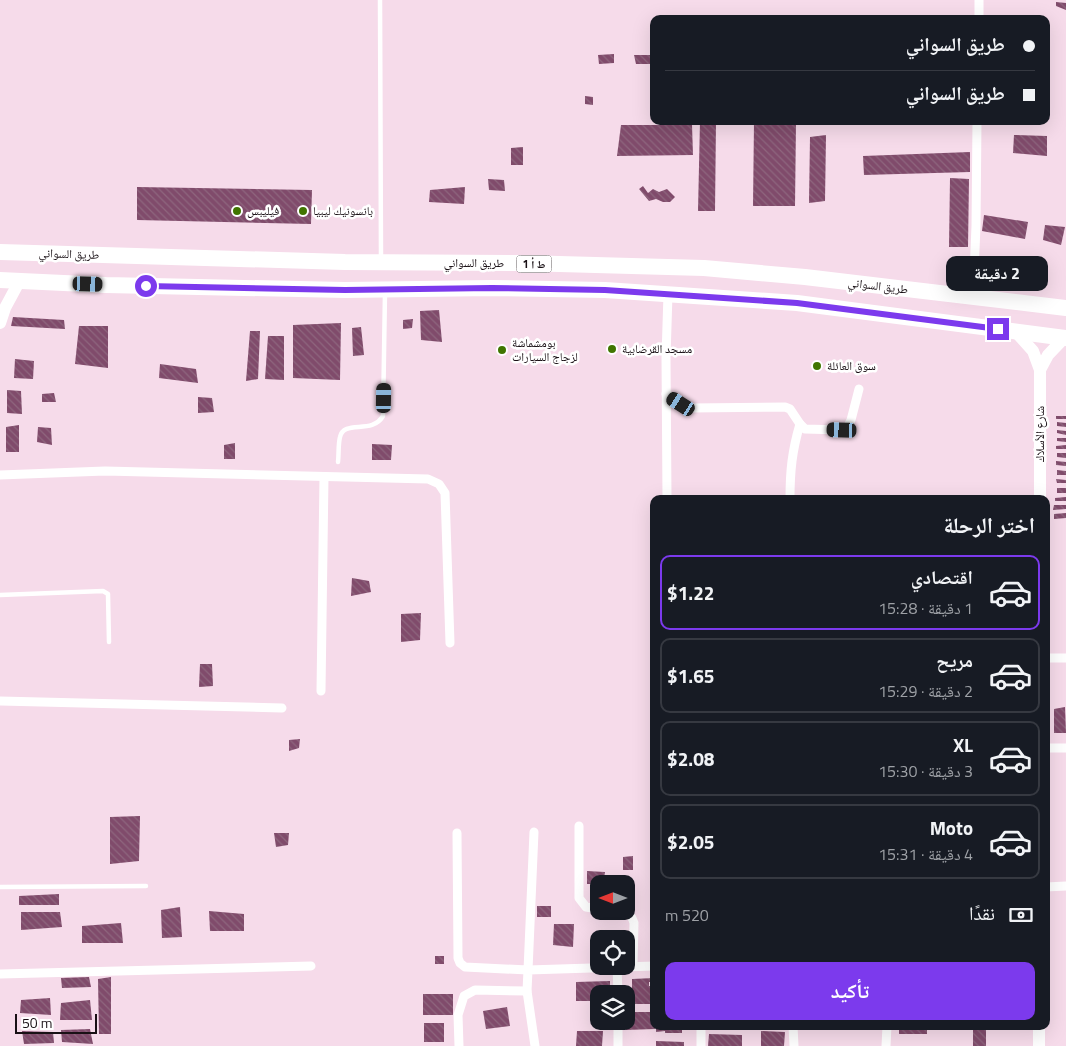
<!DOCTYPE html>
<html lang="ar">
<meta charset="utf-8">
<style>
:root{--surface:#171b24;--page:#20242c;--text:#f1f3f6;--muted:#9ea1a6;--line:#363941;--accent:#7c3aed}
body{margin:0;font-family:"Titillium Web","Noto Naskh Arabic",sans-serif;background:var(--page);color:var(--text);direction:rtl;height:100vh;display:flex;flex-direction:column;font-size:19px;white-space:nowrap}
*{box-sizing:border-box;margin:0}
p{font-size:16px;color:var(--muted)}
.icon{flex:none;width:28px;height:28px;fill:none;stroke:currentColor;stroke-width:2;stroke-linecap:round;stroke-linejoin:round}
.map{position:relative;flex:1;overflow:hidden;direction:ltr}
.drawer{position:absolute;left:650px;top:495px;width:400px;height:535px;display:flex;flex-direction:column;background:var(--surface);border-radius:10px;box-shadow:0 5px 20px #0002;direction:rtl}
.drawer>*{flex:none}
.banner{position:absolute;left:650px;top:15px;width:400px;height:110px;border-radius:10px;box-shadow:0 5px 20px #0002;direction:rtl;display:grid;align-content:center;height:110px;padding:0 15px;background:var(--surface)}
.needle{width:32px;rotate:270deg}
.controls{position:absolute;left:590px;top:875px;display:grid;gap:10px}
.controls a{display:grid;place-items:center;width:45px;height:45px;border-radius:10px;background:var(--surface);box-shadow:0 5px 20px #0002;font-size:25px}
.scale{position:absolute;left:15px;bottom:12px;width:82px;box-sizing:border-box;padding-left:5px;border:2px solid #191015;border-top:0;font-size:14px;line-height:18px;white-space:nowrap;color:#191015;-webkit-text-stroke:4px #fff;paint-order:stroke}
.end{position:absolute;width:22px;height:22px;margin:-11px;border:6px solid #7c3aed;background:#fff;box-shadow:0 0 0 2px #fff}
.from{border-radius:50%}
.bubble{position:absolute;height:35px;border-radius:10px;background:var(--surface);box-shadow:0 5px 20px #0002;font-size:16px;font-weight:700;line-height:35px;text-align:center;direction:rtl}
.car{position:absolute;width:15px;height:30px;margin:-15px -8px;border-radius:6px;box-shadow:0 0 4px 1px #0007;background:linear-gradient(#222 24%,#8ab4d8 0 40%,#222 0 76%,#8ab4d8 0 86%,#222 0)}
.banner b{display:flex;align-items:center;gap:18px;height:48px;font-size:19px}
.banner b+b{border-top:1px solid var(--line)}
.banner i{width:12px;height:12px;background:var(--text)}
ul{padding:0;list-style:none}
li{display:flex;align-items:center;gap:15px;height:75px;margin:0 10px 8px;padding:0 5px;border:2px solid var(--line);border-radius:10px}
li div{flex:1}
li b{display:block;font-size:19px}
li em{font-style:normal;font-weight:700}
li.active{border-color:var(--accent)}
li>.icon{width:45px;height:45px;stroke-width:1.5}
h2{padding:0 15px;font-size:22px;line-height:60px}
.pay{display:flex;align-items:center;gap:12px;height:55px;padding:0 15px;font-size:19px}
.pay p{margin-inline-start:auto}
.cta{display:flex;gap:10px;margin-top:auto;padding:10px 15px}
.cta a{flex:1;height:58px;border-radius:10px;background:var(--accent);color:#fff;font-size:20px;font-weight:700;line-height:58px;text-align:center}
.map>svg:first-child{display:block}
.building{fill:url(#building-back-hatch)}
.lines{fill:none;stroke-linecap:round;stroke-linejoin:round}
.lane{stroke:#fff;stroke-width:4.5}
.street{stroke:#fff;stroke-width:9}
.secondary{stroke:#fff;stroke-width:12}
.highway{stroke:#fff;stroke-width:16}
.route{stroke:#7c3aed;stroke-width:6}
.poi-dot{fill:#407500;stroke:#fff;stroke-width:2}
.labels{text-anchor:middle;stroke-width:5;stroke-linejoin:round;paint-order:stroke}
.shield{fill:#fff;stroke:#5e585b;stroke-width:1}
.shield-label{font-size:11px;font-weight:bold;fill:#191015}
.poi-label{font-size:12px;fill:#191015;stroke:#fff;text-anchor:start}
.street-label{font-size:12px;fill:#191015;stroke:#fff}
</style>
<div class="map">
<svg width="1066" height="1046" viewBox="0 0 1066 1046">
<defs>
<pattern id="building-back-hatch" width="6" height="6" patternUnits="userSpaceOnUse" patternTransform="scale(1.25)"><rect width="6" height="6" fill="#804b6b"/><path d="M-1 5l2 2M0 0l6 6M5-1l2 2" fill="none" stroke="#8e667e"/></pattern>
</defs>
<rect width="100%" height="100%" fill="#f6dbea"/>
<g class="building">
<polygon points="1056,2 1066,3 1066,10 1056,6"/>
<polygon points="614,54 614,63 599,64 598,55"/>
<polygon points="634,55 654,55 654,64 636,64"/>
<polygon points="585,96 593,97 593,105 585,104"/>
<polygon points="700,121 716,121 715,211 698,211"/>
<polygon points="754,122 796,122 795,206 753,206"/>
<polygon points="621,125 692,125 693,155 617,156"/>
<polygon points="826,135 825,201 809,203 810,137"/>
<polygon points="1014,135 1047,136 1047,156 1013,153"/>
<polygon points="523,147 523,165 511,165 511,148"/>
<polygon points="970,152 970,172 864,175 863,156"/>
<polygon points="950,178 969,179 968,247 949,247"/>
<polygon points="488,179 504,180 505,191 489,190"/>
<polygon points="643,186 648,193 653,189 659,192 667,189 675,197 670,202 663,202 656,199 649,201 639,189"/>
<polygon points="137,187 312,190 311,224 137,220"/>
<polygon points="465,187 464,204 429,202 430,190"/>
<polygon points="984,215 1028,222 1025,239 982,231"/>
<polygon points="1045,225 1065,227 1061,245 1043,240"/>
<polygon points="439,310 442,342 421,340 420,311"/>
<polygon points="13,317 64,320 65,329 11,326"/>
<polygon points="413,319 412,328 403,329 403,320"/>
<polygon points="341,323 340,380 293,378 293,325"/>
<polygon points="79,326 108,326 108,368 75,364"/>
<polygon points="361,327 364,355 353,356 352,328"/>
<polygon points="250,331 260,331 258,379 246,381"/>
<polygon points="268,336 284,336 284,380 265,379"/>
<polygon points="15,359 34,361 33,379 14,378"/>
<polygon points="160,364 196,369 198,383 159,378"/>
<polygon points="7,390 21,391 22,414 7,413"/>
<polygon points="54,393 56,402 42,402 42,394"/>
<polygon points="198,397 212,398 214,412 198,413"/>
<rect x="1056" y="416" width="10" height="3"/>
<polygon points="1057,422 1066,423 1066,427 1057,426"/>
<polygon points="19,425 19,452 6,452 6,427"/>
<polygon points="38,427 51,428 52,445 37,442"/>
<polygon points="1057,430 1066,431 1066,435 1057,433"/>
<polygon points="1057,438 1066,438 1066,442 1057,441"/>
<polygon points="235,443 235,459 224,459 224,445"/>
<polygon points="372,444 392,445 391,460 372,460"/>
<polygon points="1066,445 1066,449 1056,449 1056,446"/>
<polygon points="1057,453 1066,453 1066,458 1057,457"/>
<polygon points="1056,461 1066,462 1066,466 1056,465"/>
<polygon points="1057,470 1066,471 1066,475 1057,475"/>
<polygon points="1056,479 1066,480 1066,483 1057,483"/>
<rect x="1057" y="488" width="9" height="5"/>
<polygon points="1066,497 1066,501 1055,501 1055,498"/>
<polygon points="1054,505 1066,505 1066,509 1053,510"/>
<polygon points="1066,513 1066,518 1054,519 1054,514"/>
<polygon points="352,578 369,581 371,592 351,596"/>
<polygon points="421,613 420,640 401,642 401,614"/>
<polygon points="200,664 212,664 213,686 199,687"/>
<polygon points="1065,707 1066,733 1054,733 1054,709"/>
<polygon points="300,739 299,748 289,751 289,740"/>
<polygon points="140,816 139,861 110,864 110,817"/>
<polygon points="274,833 289,833 288,845 276,847"/>
<polygon points="633,856 633,870 623,870 623,857"/>
<polygon points="587,871 605,872 604,879 593,879 593,884 587,884"/>
<polygon points="59,894 59,905 19,905 19,896"/>
<rect x="537" y="906" width="14" height="11"/>
<polygon points="180,907 182,937 162,938 161,910"/>
<polygon points="209,911 244,914 244,931 210,931"/>
<polygon points="21,912 60,912 62,927 21,930"/>
<polygon points="121,923 123,943 82,943 82,926"/>
<polygon points="554,924 574,924 573,947 553,945"/>
<rect x="435" y="956" width="9" height="8"/>
<polygon points="89,977 91,987 62,988 61,978"/>
<polygon points="111,977 111,1034 99,1034 98,979"/>
<polygon points="654,978 654,982 649,982 649,986 654,986 652,1004 632,1004 632,979"/>
<polygon points="610,981 610,994 599,994 599,1001 576,1001 576,982"/>
<rect x="423" y="994" width="30" height="21"/>
<polygon points="50,998 51,1015 20,1013 21,1000"/>
<polygon points="90,1000 92,1020 60,1020 61,1003"/>
<polygon points="507,1007 510,1026 486,1029 483,1011"/>
<polygon points="626,1012 654,1012 655,1029 626,1030"/>
<rect x="424" y="1023" width="20" height="19"/>
<polygon points="656,1026 682,1026 682,1033 665,1033 665,1031 656,1032"/>
<rect x="899" y="1026" width="28" height="8"/>
<rect x="973" y="1026" width="13" height="20"/>
<polygon points="90,1029 93,1044 62,1042 61,1030"/>
<polygon points="22,1031 53,1032 54,1043 24,1044"/>
<polygon points="577,1031 603,1031 602,1046 576,1046"/>
<polygon points="761,1031 785,1032 784,1046 761,1046"/>
<polygon points="709,1034 742,1035 742,1046 708,1046"/>
<polygon points="656,1041 684,1042 684,1046 656,1046"/>
</g>
<g class="lines">
<g class="lane">
<polyline points="380,0 381,259"/>
<path d="M338,462c1,-8 0,-17 2,-25 4,-18 32,-2 43,-21l2,-124"/>
<polyline points="0,595 103,591 108,594 109,642"/>
<polyline points="0,887 146,886"/>
</g>
<g class="street">
<polyline points="979,19 979,0"/>
<polyline points="973,298 976,226 977,121"/>
<polyline points="666,394 691,408 785,407 790,409 800,424 805,429 842,430 848,426 851,420 859,389"/>
<polyline points="0,475 105,471 428,479 439,484 445,493 450,643"/>
<polyline points="667,499 666,357 668,294"/>
<path d="M790,499c0,-28 2,-48 10,-75"/>
<polyline points="1046,658 1066,658"/>
<polyline points="321,691 324,477"/>
<polyline points="0,701 282,708"/>
<polyline points="1046,748 1066,748"/>
<polyline points="579,826 579,898 586,907 599,909"/>
<polyline points="457,833 458,958 460,963 465,967 528,970 534,832"/>
<polyline points="1046,887 1066,886"/>
<path d="M622,911c7,2 10,5 12,12l-1,43"/>
<polyline points="617,967 618,994"/>
<polyline points="0,974 311,966"/>
<polyline points="618,1021 618,1046"/>
<polyline points="793,1026 794,1046"/>
<polyline points="459,1046 458,1015 464,996 475,990 527,991"/>
<polyline points="535,1046 527,991 528,970 654,966"/>
<polyline points="701,1046 701,1026"/>
<polyline points="886,1046 887,1026"/>
</g>
<g class="secondary">
<polyline points="0,323 5,308 19,282"/>
<polyline points="1015,331 1033,351 1040,370 1040,499"/>
<polyline points="1040,370 1048,355 1064,338"/>
<polyline points="1039,1046 1039,1026"/>
</g>
<g class="highway">
<polyline points="0,252 345,262 523,263 704,268 805,277 1066,308"/>
<polyline points="0,280 106,285 345,290 492,288 605,290 797,303 1066,338"/>
</g>
</g>
<g class="lines">
<polyline class="route" points="146,286 345,290 492,288 605,290 797,303 998,329"/>
</g>
<g class="poi-dot">
<circle cx="237" cy="211" r="5"/>
<circle cx="303" cy="211" r="5"/>
<circle cx="612" cy="349" r="5"/>
<circle cx="502" cy="350" r="5"/>
<circle cx="817" cy="366" r="5"/>
</g>
<g class="labels">
<rect class="shield" x="516.5" y="255.5" width="35" height="17" rx="4"/>
<g class="shield-label">
<text x="534" y="268">ط أ 1</text>
</g>
<g class="poi-label">
<text x="247" y="215">فيليبس</text>
<text x="313" y="215">بانسونيك ليبيا</text>
<text x="512" y="347">بومشماشة<tspan x="512" dy="14">لزجاج السيارات</tspan></text>
<text x="622" y="353">مسجد القرضابية</text>
<text x="827" y="370">سوق العائلة</text>
</g>
<g class="street-label">
<text transform="translate(69 254) rotate(2)" y="4">طريق السواني</text>
<text x="474" y="267">طريق السواني</text>
<text transform="translate(878 286) rotate(7)" y="4">طريق السواني</text>
<text transform="translate(1040 434) rotate(-90)" y="4">شارع الأسلاك</text>
</g>
</g>
</svg>
<div class="controls">
<a><svg class="needle" viewBox="-14 -14 28 28"><path d="M0-13l5 13h-10z" fill="#e53935"/><path d="M0 13l5-13h-10z" fill="#9ea1a6"/></svg></a>
<a><svg class="icon" aria-label="locate" viewBox="0 0 24 24"><circle cx="12" cy="12" r="6"/><path d="M12 2v4M12 18v4M2 12h4M18 12h4"/></svg></a>
<a><svg class="icon" aria-label="layers" viewBox="0 0 24 24"><path d="M12 4l9 5-9 5-9-5zM3 14l9 5 9-5"/></svg></a>
</div>
<div class="scale">50 m</div>
<i class="end from" style="left:146px;top:286px"></i>
<i class="end" style="left:998px;top:329px"></i>
<div class="bubble" style="left:946px;top:256px;width:102px">2 دقيقة</div>
<i class="car" style="left:88px;top:284px;rotate:92deg"></i>
<i class="car" style="left:384px;top:398px;rotate:1deg"></i>
<i class="car" style="left:681px;top:404px;rotate:302deg"></i>
<i class="car" style="left:842px;top:430px;rotate:272deg"></i>
<div class="banner">
<b><i class="from"></i>طريق السواني</b>
<b><i></i>طريق السواني</b>
</div>
<section class="drawer">
<h2>اختر الرحلة</h2>
<ul>
<li class="active"><svg class="icon" aria-label="car" viewBox="0 0 24 24"><path d="M5 17H2v-5l4-1 3-4h7l3 4 3 1v5h-3M9 17h6M6 11h13"/><circle cx="7" cy="17" r="2"/><circle cx="17" cy="17" r="2"/></svg><div><b>اقتصادي</b><p>1 دقيقة · 15:28</p></div><em>$1.22</em></li>
<li><svg class="icon" aria-label="car" viewBox="0 0 24 24"><path d="M5 17H2v-5l4-1 3-4h7l3 4 3 1v5h-3M9 17h6M6 11h13"/><circle cx="7" cy="17" r="2"/><circle cx="17" cy="17" r="2"/></svg><div><b>مريح</b><p>2 دقيقة · 15:29</p></div><em>$1.65</em></li>
<li><svg class="icon" aria-label="car" viewBox="0 0 24 24"><path d="M5 17H2v-5l4-1 3-4h7l3 4 3 1v5h-3M9 17h6M6 11h13"/><circle cx="7" cy="17" r="2"/><circle cx="17" cy="17" r="2"/></svg><div><b>XL</b><p>3 دقيقة · 15:30</p></div><em>$2.08</em></li>
<li><svg class="icon" aria-label="car" viewBox="0 0 24 24"><path d="M5 17H2v-5l4-1 3-4h7l3 4 3 1v5h-3M9 17h6M6 11h13"/><circle cx="7" cy="17" r="2"/><circle cx="17" cy="17" r="2"/></svg><div><b>Moto</b><p>4 دقيقة · 15:31</p></div><em>$2.05</em></li>
</ul>
<div class="pay"><svg class="icon" aria-label="cash" viewBox="0 0 24 24"><path d="M3 7h18v10H3z"/><circle cx="12" cy="12" r="2"/></svg>نقدًا<p>520 m</p></div>
<div class="cta"><a>تأكيد</a></div>
</section>
</div>
